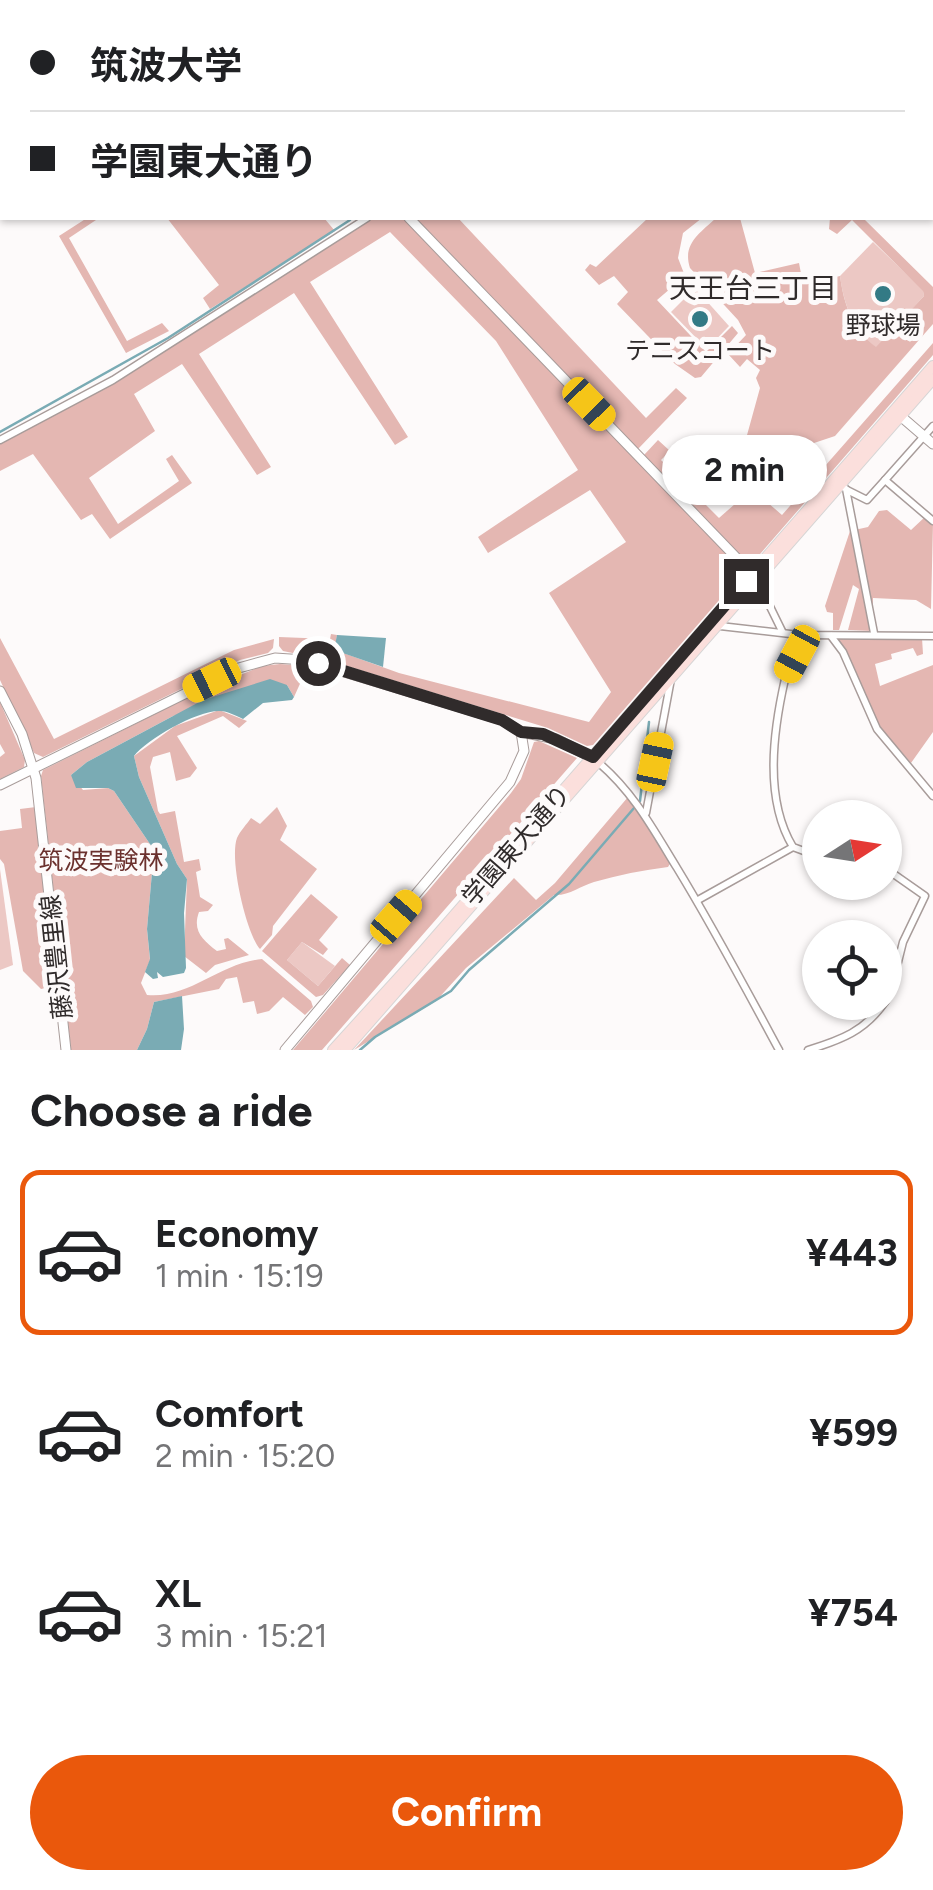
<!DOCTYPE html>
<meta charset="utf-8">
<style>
:root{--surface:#fff;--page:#f6f6f6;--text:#202124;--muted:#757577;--line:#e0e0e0;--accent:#ea580c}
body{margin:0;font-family:Figtree,"Noto Sans JP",sans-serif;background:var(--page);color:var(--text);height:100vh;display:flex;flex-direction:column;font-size:38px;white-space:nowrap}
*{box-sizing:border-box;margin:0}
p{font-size:32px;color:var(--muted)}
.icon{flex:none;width:55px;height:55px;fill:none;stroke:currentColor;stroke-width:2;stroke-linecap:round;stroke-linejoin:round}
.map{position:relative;height:1050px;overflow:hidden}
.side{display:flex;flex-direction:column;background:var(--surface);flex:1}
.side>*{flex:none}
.top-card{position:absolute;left:0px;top:0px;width:935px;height:220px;box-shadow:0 2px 8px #0004;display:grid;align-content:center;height:220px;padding:0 30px;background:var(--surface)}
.needle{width:65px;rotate:78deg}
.fabs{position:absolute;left:802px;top:800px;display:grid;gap:20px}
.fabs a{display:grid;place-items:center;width:100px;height:100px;border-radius:50%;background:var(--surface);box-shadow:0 2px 8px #0004;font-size:50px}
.end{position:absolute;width:45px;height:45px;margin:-22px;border:12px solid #302b2b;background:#fff;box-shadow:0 0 0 5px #fff}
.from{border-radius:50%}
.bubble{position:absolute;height:70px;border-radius:35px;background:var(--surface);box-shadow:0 2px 8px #0004;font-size:32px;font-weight:700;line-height:70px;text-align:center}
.car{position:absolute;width:30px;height:60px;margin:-30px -15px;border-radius:12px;box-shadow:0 0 8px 2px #0007;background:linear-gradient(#f5c518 24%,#345 0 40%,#f5c518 0 76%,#345 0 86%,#f5c518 0)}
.top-card b{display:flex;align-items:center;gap:35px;height:95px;font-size:38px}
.top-card b+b{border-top:2px solid var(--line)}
.top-card i{width:25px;height:25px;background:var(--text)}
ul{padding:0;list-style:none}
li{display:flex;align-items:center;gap:30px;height:165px;margin:0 20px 15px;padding:0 10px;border:5px solid transparent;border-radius:20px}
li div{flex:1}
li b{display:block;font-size:38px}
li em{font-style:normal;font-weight:700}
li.current{border-color:var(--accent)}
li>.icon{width:90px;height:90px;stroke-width:1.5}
h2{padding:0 30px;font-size:45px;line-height:120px}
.action{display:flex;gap:20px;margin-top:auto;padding:20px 30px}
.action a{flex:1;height:115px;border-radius:60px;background:var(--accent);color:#fff;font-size:40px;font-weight:700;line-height:115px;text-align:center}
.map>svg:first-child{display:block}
.green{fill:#ecc8c4}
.forest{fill:#e4b7b2}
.water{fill:#7aabb4}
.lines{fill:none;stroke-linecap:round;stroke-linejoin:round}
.stream{stroke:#7aabb4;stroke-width:2.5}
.minor-casing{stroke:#a89c9a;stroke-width:9}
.tertiary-casing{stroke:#a89c9a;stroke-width:11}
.secondary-casing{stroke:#a89c9a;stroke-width:11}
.primary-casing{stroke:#d6d5d5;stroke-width:12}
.minor{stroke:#fff;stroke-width:6}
.tertiary{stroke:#fff;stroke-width:9}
.secondary{stroke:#fff;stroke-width:9}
.primary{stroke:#fbdfdc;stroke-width:10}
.route{stroke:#302b2b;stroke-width:12}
.poi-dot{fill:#337a85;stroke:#fdfafa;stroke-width:4}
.labels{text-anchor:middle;stroke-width:10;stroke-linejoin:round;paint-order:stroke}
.poi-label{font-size:25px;fill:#302b2b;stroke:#fdfafa}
.street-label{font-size:25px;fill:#302b2b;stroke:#fdfafa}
.park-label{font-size:25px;fill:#6b312e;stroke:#fdfafa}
.neighbourhood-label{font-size:28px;fill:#302b2b;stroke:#fdfafa}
</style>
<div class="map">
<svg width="933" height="1050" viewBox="0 0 933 1050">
<rect width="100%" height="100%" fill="#fdfafa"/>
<g class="green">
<path d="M873,242l50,48 1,6 -48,52c-23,-20 -32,-42 -36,-72z"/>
<polygon points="695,288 729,326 707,349 671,312"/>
<polygon points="0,869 13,965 0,970"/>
<polygon points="302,942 335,966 318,986 287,960"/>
</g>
<g class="forest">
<polygon points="87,218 99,218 69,238 127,341 162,323 169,331 126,353 59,236"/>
<polygon points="167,218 324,218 335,231 210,309 203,298 219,285"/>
<polygon points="373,218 406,218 742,567 741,575 593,745 587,746 548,728 331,661 283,651 279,646 279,637 330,639 331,634 337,635 335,650 399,673 589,722 611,692 549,593 626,542 590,490 488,553 478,537 578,470 496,341 390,232 310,282 408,437 395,445 294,293 199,354 271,467 257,475 182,364 134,394 155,431 89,478 118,524 179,481 166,459 172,455 192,483 110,539 92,514 81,520 33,454 0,471 0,444 118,380"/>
<polygon points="415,218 458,218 646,418 676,388 687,398 638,449"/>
<polygon points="648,218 702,218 683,233 678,258 685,276 657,300 706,352 732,326 738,333 701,377 695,378 675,364 617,304 628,292 614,276 599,285 585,270 590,264 596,267"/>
<path d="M716,218h24l15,55 44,-10 4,21 37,-8c4,29 12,52 36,71l48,-51 -1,-5 -71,-71 -15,14 -8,-5 1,-11h33l70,69v37l-98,112 -24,8 -10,-5 -16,12 -16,1 -3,8 -21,12 -15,3 11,-28 3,-1 16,-58 -4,-10 4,-8 -13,-11 -7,8 -12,-13 18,-19 -8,-15 -48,-52c-8,-24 10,-35 26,-50z"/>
<polygon points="933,343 933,355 754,561 746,562 644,455 658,440 670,451 661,460 719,518 752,489 782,515"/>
<polygon points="887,510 911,530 926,516 933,523 931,609 916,600 873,598 872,631 848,630 859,589 853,585 839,630 833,630 833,613 827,612 825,606 850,531 868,527 879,511"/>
<polygon points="0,638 54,739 234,650 274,639 273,648 268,653 240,660 43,757 34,753 0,680"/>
<polygon points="837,638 922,638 923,654 917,656 913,648 891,654 892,659 875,664 880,686 933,665 933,732 911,763 878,725"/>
<path d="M280,664l28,2 -14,31 -7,-12 -114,31 -86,46 -16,13 12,15 25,-2 6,3 40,59 -7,79 3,31 -9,23 6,12c43,4 72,-32 115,-36l49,42 2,6 -8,8 -22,-18 -14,14 -12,3 -3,-13 -11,2 -6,-26 -11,2 -7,10 -65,13 -7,27 -10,21h-66l-30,-274 2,-6 160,-80 59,-24z"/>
<polygon points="0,702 25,760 24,767 0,779 0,757 5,753 0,744"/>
<path d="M219,710l28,11 -8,7 -16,-12 -46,20 20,32 -7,9 -14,4 -6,-29 -17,5 -3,10 8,44 2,3 15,-3 9,51 15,-3 2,11 -5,2 4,25 13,8 -5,6 -9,1c-7,19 4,28 18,39l9,-2 -2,-10 4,-1 21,17 -34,10 -9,8 -22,-17 3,-77 -10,-15 -38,-87 -5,-21 41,-30z"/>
<polygon points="539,741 577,758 322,1050 293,1050 511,793 521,779 534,742"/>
<path d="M628,797l43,65 -3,5c-25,3 -50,8 -74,15 -14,4 -25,14 -40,13l-88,73 -30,33 -82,49 160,-172 22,22 19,-17z"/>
<polygon points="36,807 55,986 41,989 23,971 4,864 0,859 0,831 22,828 20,809"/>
<path d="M277,807l10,19 -7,14 37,29 -44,57 -1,9 -12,14c-14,-16 -31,-90 -23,-111 3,-7 10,-14 14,-20l9,6z"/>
<polygon points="311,894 338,917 319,940 328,949 323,955 302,942 287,960 318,986 342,958 350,965 323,995 316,997 262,951"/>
</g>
<g class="water">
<polygon points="337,635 386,638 383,667 334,650"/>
<path d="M270,679l17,6 7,12 -2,3 -29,3 -20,16c-6,-3 -16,-8 -23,-8 -22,-1 -73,28 -86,45l5,21 38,87 10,15 -3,34 2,55 -2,5 -21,4 -6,-5 1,6 -5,1 -8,-7 5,-13 -3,-30 7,-79 -40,-59 -6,-3h-32l-5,-13 16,-13 116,-62z"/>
<polygon points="182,996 184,1029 181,1050 137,1050 147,1029 154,1002"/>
</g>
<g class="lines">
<g class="stream">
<polyline points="0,432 168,338 350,220"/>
<polyline points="360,1050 375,1037 451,991 469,970 569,884 640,801 649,722"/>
</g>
<g class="minor-casing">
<g id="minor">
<polyline points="235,0 235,2"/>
<polyline points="316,0 318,2"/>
<polyline points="348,0 349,2"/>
<polyline points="379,0 380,2"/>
<polyline points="410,0 411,2"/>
<polyline points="441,0 442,2"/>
<polyline points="473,0 474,2"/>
<polyline points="500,0 502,2"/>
<polyline points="110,2 114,0"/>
<polyline points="633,2 633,0"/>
<polyline points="0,32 2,35"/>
<polyline points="0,64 2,63"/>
<polyline points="0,116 2,122"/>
<polyline points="0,180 2,180"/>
<polyline points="933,426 885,480 933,521"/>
<polyline points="0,440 113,380 367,218"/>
<polyline points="841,485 846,489 874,633"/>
<polyline points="847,490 867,500 885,480"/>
<polyline points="757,580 782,631"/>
<polyline points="720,626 799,635 933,636"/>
<path d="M799,635c-1,17 -10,28 -14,44 -12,53 -21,120 8,168l27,10"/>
<polyline points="831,636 843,652 877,729 933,796"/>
<path d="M599,763c35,30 54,66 78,105 36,59 69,121 102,182"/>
<polyline points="646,813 671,679"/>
<polyline points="885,868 925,896 903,942 890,994 885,1002"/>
<polyline points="698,900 793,847"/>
<path d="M808,1050c33,-10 57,-19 77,-48"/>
</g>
</g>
<g class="tertiary-casing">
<g id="tertiary">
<polyline points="838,0 840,2"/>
<polyline points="930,2 933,0"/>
<polyline points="932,104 933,104"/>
<polyline points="409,218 754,576"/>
<polyline points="897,413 933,444"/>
<polyline points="0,785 235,669 275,658 305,660 502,720 521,732 556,739 595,759"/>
<polyline points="285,1050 510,782 524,751 521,732"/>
</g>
</g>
<g class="secondary-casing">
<polyline id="secondary" points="0,691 22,734 36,778 66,1050"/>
</g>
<g class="primary-casing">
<g id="primary">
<polyline points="333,1050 424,950 933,366"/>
<polyline points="345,1050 933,379"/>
</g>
</g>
<use href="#minor" class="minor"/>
<use href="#tertiary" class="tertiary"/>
<use href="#secondary" class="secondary"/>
<use href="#primary" class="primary"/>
</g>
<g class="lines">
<polyline class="route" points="318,663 502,720 521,732 543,734 593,757 746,581"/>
</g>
<g class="poi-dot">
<circle cx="883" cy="294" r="10"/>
<circle cx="700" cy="319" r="10"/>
</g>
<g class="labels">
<g class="poi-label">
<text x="883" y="334">野球場</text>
<text x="700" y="359">テニスコート</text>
</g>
<g class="street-label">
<text transform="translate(516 845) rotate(-49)" y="9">学園東大通り</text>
<text transform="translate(56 957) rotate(-96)" y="9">藤沢豊里線</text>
</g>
<g class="park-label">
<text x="101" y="869">筑波実験林</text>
</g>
<g class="neighbourhood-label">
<text x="753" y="298">天王台三丁目</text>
</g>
</g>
</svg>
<div class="fabs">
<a><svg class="needle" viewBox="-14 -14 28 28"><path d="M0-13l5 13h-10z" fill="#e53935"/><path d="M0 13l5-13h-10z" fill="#757577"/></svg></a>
<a><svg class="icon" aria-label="locate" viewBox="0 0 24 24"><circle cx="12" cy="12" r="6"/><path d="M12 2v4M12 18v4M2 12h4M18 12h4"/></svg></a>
</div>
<i class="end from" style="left:318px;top:663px"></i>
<i class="end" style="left:746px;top:581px"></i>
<div class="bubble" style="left:662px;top:435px;width:165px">2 min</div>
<i class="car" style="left:589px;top:404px;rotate:136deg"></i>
<i class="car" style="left:797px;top:654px;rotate:208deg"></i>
<i class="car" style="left:212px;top:680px;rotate:244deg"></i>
<i class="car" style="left:655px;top:762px;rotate:12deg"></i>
<i class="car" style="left:396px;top:917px;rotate:41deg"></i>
<div class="top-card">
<b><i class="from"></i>筑波大学</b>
<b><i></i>学園東大通り</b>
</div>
</div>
<section class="side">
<h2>Choose a ride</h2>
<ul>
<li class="current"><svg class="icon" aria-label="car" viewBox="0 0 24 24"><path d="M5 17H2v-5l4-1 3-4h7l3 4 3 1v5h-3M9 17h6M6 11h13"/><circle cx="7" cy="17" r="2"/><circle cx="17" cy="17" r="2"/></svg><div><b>Economy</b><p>1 min · 15:19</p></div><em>¥443</em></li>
<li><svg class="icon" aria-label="car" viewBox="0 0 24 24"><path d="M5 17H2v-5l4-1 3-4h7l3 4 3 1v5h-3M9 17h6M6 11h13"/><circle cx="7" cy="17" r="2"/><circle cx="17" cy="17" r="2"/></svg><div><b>Comfort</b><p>2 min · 15:20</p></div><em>¥599</em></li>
<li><svg class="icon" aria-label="car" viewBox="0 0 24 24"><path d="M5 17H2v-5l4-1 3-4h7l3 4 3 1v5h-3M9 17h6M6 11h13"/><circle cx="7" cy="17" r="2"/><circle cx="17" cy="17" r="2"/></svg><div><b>XL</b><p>3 min · 15:21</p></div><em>¥754</em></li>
</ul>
<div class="action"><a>Confirm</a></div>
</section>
